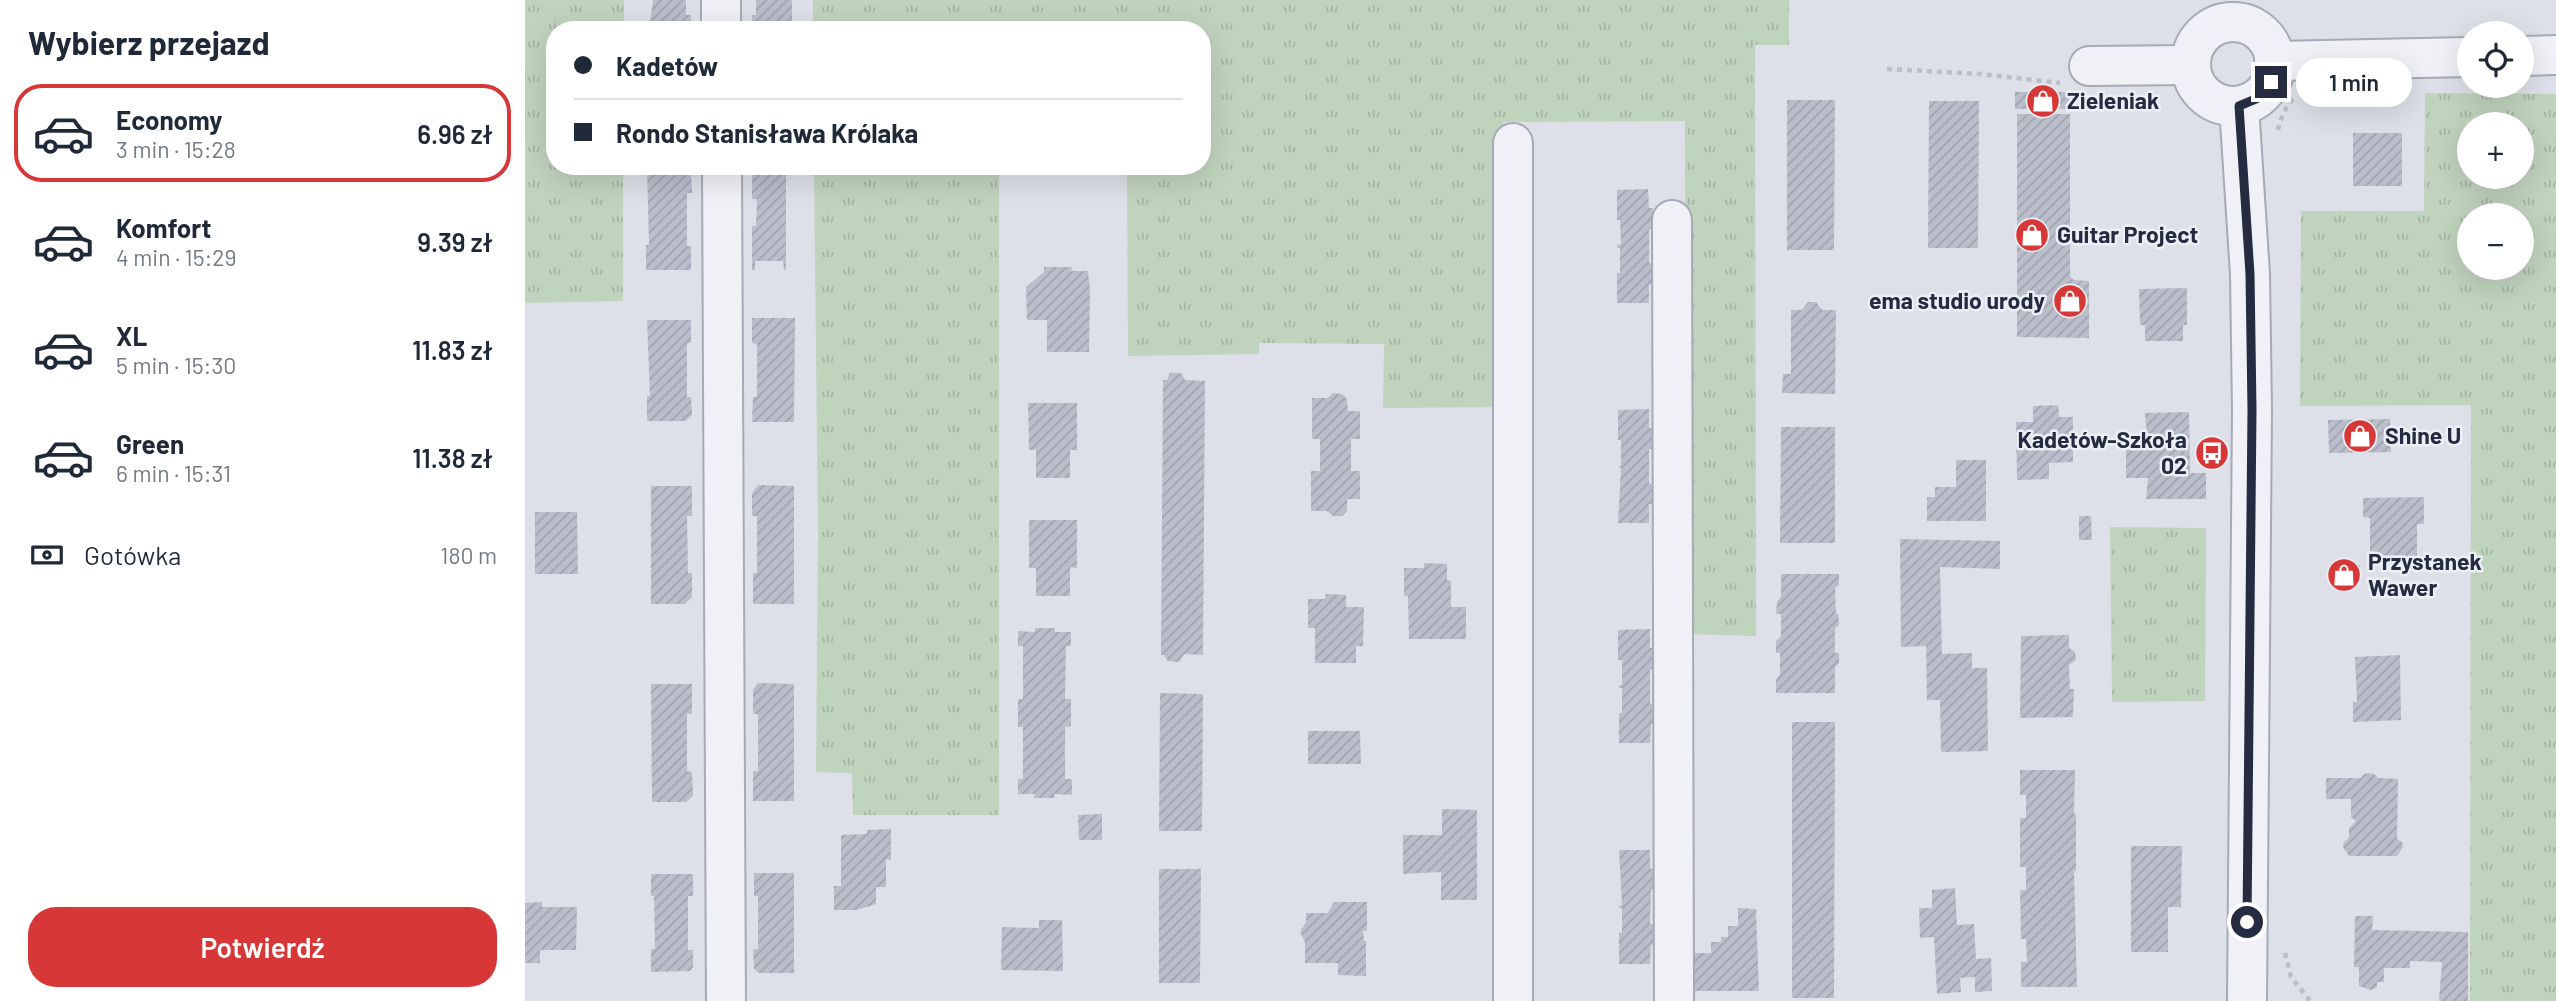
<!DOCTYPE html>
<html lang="pl">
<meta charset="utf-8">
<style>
:root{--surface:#fff;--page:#f2f2f3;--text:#1f2937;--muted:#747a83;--line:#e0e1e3;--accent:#d83738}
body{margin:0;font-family:Barlow,sans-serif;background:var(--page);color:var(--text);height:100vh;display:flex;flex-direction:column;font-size:26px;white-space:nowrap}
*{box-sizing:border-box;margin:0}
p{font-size:23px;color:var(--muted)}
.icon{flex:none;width:38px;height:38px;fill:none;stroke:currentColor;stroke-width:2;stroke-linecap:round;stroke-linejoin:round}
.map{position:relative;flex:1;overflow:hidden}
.side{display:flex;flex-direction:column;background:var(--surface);width:525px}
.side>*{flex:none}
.banner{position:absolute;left:21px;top:21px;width:665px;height:154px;border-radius:28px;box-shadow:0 7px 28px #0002;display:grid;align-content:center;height:154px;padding:0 28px;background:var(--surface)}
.controls{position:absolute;left:1932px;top:21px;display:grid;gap:14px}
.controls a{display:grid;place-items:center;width:77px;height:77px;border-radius:50%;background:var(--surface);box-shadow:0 7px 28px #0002;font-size:35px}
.end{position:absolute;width:32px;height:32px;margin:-16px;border:9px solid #252b40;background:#fff;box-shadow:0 0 0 4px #fff}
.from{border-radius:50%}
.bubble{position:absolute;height:49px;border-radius:24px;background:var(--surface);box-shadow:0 7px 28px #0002;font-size:23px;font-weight:600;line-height:49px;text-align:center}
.banner b{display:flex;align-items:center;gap:24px;height:66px;font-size:26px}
.banner b+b{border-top:2px solid var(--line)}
.banner i{width:18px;height:18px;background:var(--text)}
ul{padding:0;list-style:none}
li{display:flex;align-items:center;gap:21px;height:98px;margin:0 14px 10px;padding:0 14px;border:4px solid transparent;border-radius:28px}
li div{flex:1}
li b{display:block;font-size:26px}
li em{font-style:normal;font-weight:600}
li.selected{border-color:var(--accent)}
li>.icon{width:63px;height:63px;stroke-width:1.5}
h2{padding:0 28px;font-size:32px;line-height:84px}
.pay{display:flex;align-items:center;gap:18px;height:77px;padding:0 28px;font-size:26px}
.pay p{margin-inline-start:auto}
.primary-button{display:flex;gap:14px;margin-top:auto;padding:14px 28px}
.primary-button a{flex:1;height:80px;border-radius:28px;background:var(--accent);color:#fff;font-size:28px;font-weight:600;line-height:80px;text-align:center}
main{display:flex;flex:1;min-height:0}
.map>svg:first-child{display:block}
.grass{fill:url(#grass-tufts);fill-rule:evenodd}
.building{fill:url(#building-hatch)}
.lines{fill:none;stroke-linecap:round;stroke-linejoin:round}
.minor-casing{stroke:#a6aab6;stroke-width:42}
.path{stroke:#bbbec7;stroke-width:4.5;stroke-dasharray:5 5;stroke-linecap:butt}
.minor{stroke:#f0f1f6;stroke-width:38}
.route{stroke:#252b40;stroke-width:9}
.labels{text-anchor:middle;stroke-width:5;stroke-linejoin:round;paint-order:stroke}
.poi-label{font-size:23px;font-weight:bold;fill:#252b40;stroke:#eceff6;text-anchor:start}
</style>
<main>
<section class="side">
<h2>Wybierz przejazd</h2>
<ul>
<li class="selected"><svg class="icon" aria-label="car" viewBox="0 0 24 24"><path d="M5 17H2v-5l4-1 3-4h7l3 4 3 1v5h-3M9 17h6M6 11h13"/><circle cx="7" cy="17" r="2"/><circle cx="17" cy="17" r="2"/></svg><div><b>Economy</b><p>3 min · 15:28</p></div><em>6.96 zł</em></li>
<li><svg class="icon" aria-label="car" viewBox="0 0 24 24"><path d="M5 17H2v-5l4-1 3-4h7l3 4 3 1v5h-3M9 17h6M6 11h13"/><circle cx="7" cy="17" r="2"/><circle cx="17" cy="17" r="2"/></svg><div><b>Komfort</b><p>4 min · 15:29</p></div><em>9.39 zł</em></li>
<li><svg class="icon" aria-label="car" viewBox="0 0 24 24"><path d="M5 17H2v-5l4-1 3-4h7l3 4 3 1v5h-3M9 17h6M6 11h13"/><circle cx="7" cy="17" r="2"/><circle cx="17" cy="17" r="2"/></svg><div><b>XL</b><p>5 min · 15:30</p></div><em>11.83 zł</em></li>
<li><svg class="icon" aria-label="car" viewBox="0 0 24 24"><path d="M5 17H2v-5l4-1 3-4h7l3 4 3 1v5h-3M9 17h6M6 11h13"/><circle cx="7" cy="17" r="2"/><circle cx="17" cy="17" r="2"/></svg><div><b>Green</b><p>6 min · 15:31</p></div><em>11.38 zł</em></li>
</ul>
<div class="pay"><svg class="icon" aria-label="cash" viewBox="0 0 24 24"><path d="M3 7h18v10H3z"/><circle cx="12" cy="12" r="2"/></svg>Gotówka<p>180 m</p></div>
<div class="primary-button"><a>Potwierdź</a></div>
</section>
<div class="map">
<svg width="2031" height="1001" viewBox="0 0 2031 1001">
<defs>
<pattern id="grass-tufts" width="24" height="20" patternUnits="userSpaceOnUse" patternTransform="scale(1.75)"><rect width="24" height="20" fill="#c0d3bd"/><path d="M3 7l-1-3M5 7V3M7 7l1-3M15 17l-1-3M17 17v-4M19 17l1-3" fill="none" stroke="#a5b5a4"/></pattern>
<pattern id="building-hatch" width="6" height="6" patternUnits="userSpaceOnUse" patternTransform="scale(1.75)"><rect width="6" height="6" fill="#babecb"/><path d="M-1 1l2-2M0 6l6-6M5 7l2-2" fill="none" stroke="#a0a3af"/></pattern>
</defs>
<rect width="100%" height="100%" fill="#dde0e8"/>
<g class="grass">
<polygon points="0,0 99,0 99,30 30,30 30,166 98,166 98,301 0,303"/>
<polygon points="288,0 1264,0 1264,45 1230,45 1231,636 1161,634 1160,121 978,122 976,407 858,408 859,344 734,343 734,354 603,356 602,166 677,166 677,30 288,30"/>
<path d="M1900,93l131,1v907h-86l1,-596 -171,1 1,-195h123zM1944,124h53v53h-53zM1944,215h53v53h-53z"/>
<polygon points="289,166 474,166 474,815 328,815 327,773 291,772 293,535"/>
<polygon points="1585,527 1681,528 1680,701 1587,702"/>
</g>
<g class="building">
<polygon points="128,0 161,0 161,15 166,15 166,30 124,30"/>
<polygon points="231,0 267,0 267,30 227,30 227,15 231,15"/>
<rect x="1490" y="92" width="55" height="17"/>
<polygon points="1262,100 1310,100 1309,250 1262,250"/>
<polygon points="1404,101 1454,101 1453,248 1403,248"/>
<polygon points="1492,114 1545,114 1545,277 1549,280 1564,281 1564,338 1492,337"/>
<rect x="1828" y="133" width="49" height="53"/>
<polygon points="227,166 261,166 261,270 259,270 258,261 230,261 230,270 227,270 227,226 231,226 232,199 227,199"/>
<polygon points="122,169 162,169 166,174 167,193 162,193 162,246 166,246 166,270 121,270 121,245 124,245"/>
<polygon points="1123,189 1124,208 1128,208 1128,229 1124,229 1124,263 1129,263 1128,284 1124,284 1124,303 1092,303 1092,273 1095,273 1095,248 1092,248 1092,245 1096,244 1095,220 1092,220 1092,190"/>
<polygon points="519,267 547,267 546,271 563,271 565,290 564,352 522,352 522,320 502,320 501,287 519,272"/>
<polygon points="1662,288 1662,325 1658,325 1658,341 1620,341 1620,325 1615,325 1614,289"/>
<polygon points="1283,302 1291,302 1297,310 1311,310 1310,394 1257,393 1258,374 1266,374 1266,310 1277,310"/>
<polygon points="227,318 270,318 269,422 227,422 228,397 232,397 232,344 227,343"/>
<polygon points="122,320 166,320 166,343 162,343 162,397 166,397 167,415 161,421 122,421 122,396 125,396"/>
<polygon points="645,373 656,373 660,380 680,381 678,655 659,654 654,662 643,661 639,655 636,655 638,380 642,380"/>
<polygon points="808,393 817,394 822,399 823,411 835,411 835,439 826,439 826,471 835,471 835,499 822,499 822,511 817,516 808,516 802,511 786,511 786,471 795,471 795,439 787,439 787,398 803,398"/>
<polygon points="503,403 552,403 552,450 545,450 545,478 511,478 511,450 504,450"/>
<polygon points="1533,405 1534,417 1548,417 1548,462 1524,463 1524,479 1492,480 1491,422 1508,422 1508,406"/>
<polygon points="1124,409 1124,428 1129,428 1129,449 1124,449 1124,484 1129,484 1129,504 1124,504 1124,523 1093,523 1096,468 1093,467 1096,465 1096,440 1093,440 1093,410"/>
<polygon points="1664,412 1665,473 1681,473 1681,499 1621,499 1623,478 1601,478 1601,447 1623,447 1620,413"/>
<polygon points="1865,419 1866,452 1804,453 1803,420"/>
<polygon points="1256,427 1310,427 1310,543 1255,543"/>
<polygon points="1431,460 1461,460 1461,521 1402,521 1402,497 1410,497 1410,487 1431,487"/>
<polygon points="233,485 269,486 269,604 228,604 228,573 232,573 232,516 227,516 227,493"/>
<polygon points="126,486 167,486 167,516 162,516 163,573 167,573 167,597 160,604 126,604"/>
<polygon points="1899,497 1899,524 1892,524 1892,559 1845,559 1845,518 1838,517 1838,498"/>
<polygon points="10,512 52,512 53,574 10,574"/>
<polygon points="1554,516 1566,516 1567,540 1554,540"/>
<polygon points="504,520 552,520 552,568 545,567 545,596 511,596 511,568 504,568"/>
<polygon points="1375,539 1475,541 1475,569 1415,567 1417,654 1447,653 1447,668 1462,668 1463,751 1416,752 1415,700 1402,700 1401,646 1376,647"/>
<polygon points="899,563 922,564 922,580 926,581 926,607 941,607 941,639 884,639 883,596 879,596 879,568 899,568"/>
<polygon points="1805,565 1835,565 1834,584 1804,584"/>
<polygon points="1256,574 1314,574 1314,585 1310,588 1311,614 1313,613 1314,625 1310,628 1310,653 1314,653 1314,663 1310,667 1310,693 1251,693 1251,680 1255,675 1255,653 1251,653 1251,641 1256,636 1256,614 1251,614 1252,602 1256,597"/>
<polygon points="801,594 821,595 821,607 839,607 838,646 831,646 831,663 790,663 790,628 783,628 783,599 800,599"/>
<polygon points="510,628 530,628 530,632 546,632 546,646 541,646 540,699 546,699 546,726 540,727 540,779 547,779 547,795 529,794 530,798 509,798 510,794 493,794 493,779 498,779 498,727 493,727 493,699 498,699 498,646 493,646 493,631 510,632"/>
<polygon points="1125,629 1125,648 1130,648 1130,669 1125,669 1125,704 1130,704 1130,724 1126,724 1125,743 1094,743 1094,713 1097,713 1097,688 1094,688 1094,685 1097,685 1097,660 1093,660 1093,630"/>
<polygon points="1544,635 1544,648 1550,652 1551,660 1544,665 1545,689 1549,689 1548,717 1495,718 1496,636"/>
<polygon points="1875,655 1876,720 1828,722 1828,702 1832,702 1830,657"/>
<polygon points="233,683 269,684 269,801 228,801 228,771 233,771 233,714 228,714 228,690"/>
<polygon points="126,684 167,684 167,714 162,714 162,771 167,772 168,796 161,802 127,802"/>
<polygon points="635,693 678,694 677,831 634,831"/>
<polygon points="1267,722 1310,722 1309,998 1267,998"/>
<polygon points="783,731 835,731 836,764 783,764"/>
<polygon points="1495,770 1550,770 1549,813 1551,815 1551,870 1549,872 1552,987 1496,987 1496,962 1502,962 1501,939 1496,939 1495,890 1501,890 1501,867 1495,867 1495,818 1501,818 1501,795 1495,795"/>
<polygon points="1844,773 1849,774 1853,778 1873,779 1872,839 1877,842 1878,847 1872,856 1824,856 1818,847 1819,842 1824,838 1824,828 1831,821 1826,817 1826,799 1801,799 1801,778 1836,778 1839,774"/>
<polygon points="917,809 952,810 952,900 916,900 916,872 878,874 878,835 917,835"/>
<polygon points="577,814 577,840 554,840 553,815"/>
<polygon points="366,829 366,860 361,859 361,887 351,887 351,904 332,910 309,910 309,886 316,886 316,835 342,834 342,830"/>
<polygon points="1606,846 1657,846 1656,907 1643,907 1643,952 1606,952"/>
<polygon points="1094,850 1125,850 1125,869 1130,869 1130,889 1126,889 1125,924 1130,924 1130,945 1126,945 1125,964 1094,964 1094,933 1097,933 1097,908 1094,908 1094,906 1097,905"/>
<polygon points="634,869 676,869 675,983 634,983"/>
<polygon points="229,873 269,873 269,973 234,973 229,969 228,949 233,949 233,896 229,896"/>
<polygon points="126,874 168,874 168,896 163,896 163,950 168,950 168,967 165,971 126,972 126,949 130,949 129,896 126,896"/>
<polygon points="1430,888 1432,925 1449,924 1451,959 1466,958 1467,991 1450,992 1450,977 1435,978 1436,992 1412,994 1409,937 1395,938 1394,908 1407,908 1407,890"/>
<polygon points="17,902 17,907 52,907 51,950 15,950 15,963 0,963 0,903"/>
<polygon points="809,902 842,902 842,931 838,931 839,941 841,941 841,976 813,975 813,963 780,963 780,942 775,932 781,922 781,913 803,913"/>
<polygon points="1213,908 1231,909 1234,991 1166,991 1168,953 1186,953 1186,942 1196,942 1196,937 1203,937 1203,926 1213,926"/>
<polygon points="1830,916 1848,916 1847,930 1943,932 1943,1001 1914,1001 1917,962 1885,961 1885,968 1859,968 1859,982 1852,982 1852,987 1846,990 1834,986 1834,967 1829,967"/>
<polygon points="514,920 537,920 538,971 476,970 477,927 514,928"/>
</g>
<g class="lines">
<g class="minor-casing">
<g id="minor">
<polyline points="196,0 196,30"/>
<circle cx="1708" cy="64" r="42"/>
<polyline points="1997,56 2031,55"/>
<polyline points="1749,61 1944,57"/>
<polyline points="1564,66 1665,65"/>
<polyline points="1714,106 1725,274 1727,410 1722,1001"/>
<polyline points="197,166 201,1001"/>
<polyline points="1147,220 1149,1001"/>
<polyline points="988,1001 988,143"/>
</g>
</g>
<g class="path">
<polyline points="1362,69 1456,74 1535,83"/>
<path d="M1753,130c3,-13 8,-25 18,-34"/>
<polyline points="1760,953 1766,977 1785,1001"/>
</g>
<use href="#minor" class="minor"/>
</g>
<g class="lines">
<polyline class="route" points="1722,922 1727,410 1725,274 1714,106 1733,98 1746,82"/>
</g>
<defs>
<g id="shop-disc" transform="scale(1.75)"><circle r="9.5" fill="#d83738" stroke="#eceff6"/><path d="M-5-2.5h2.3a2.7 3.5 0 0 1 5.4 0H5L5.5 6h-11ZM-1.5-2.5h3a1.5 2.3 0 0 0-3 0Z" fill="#fff"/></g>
<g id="bus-disc" transform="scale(1.75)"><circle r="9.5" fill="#d83738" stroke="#eceff6"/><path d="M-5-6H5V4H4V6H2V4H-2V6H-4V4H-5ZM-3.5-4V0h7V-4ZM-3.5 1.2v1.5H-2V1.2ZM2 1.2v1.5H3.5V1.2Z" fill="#fff"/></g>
</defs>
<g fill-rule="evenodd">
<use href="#shop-disc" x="1518" y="101"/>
<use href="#shop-disc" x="1507" y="235"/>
<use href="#shop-disc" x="1545" y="301"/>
<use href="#shop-disc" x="1835" y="436"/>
<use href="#bus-disc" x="1687" y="453"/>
<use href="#shop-disc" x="1819" y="575"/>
</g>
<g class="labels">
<g class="poi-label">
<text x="1542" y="109">Zieleniak</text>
<text x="1532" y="243">Guitar Project</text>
<text x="1520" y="309" text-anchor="end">ema studio urody</text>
<text x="1860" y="444">Shine U</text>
<text x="1662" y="448" text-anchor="end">Kadetów-Szkoła<tspan x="1662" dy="26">02</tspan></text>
<text x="1843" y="570">Przystanek<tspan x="1843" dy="26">Wawer</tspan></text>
</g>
</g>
</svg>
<div class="controls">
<a><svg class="icon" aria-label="locate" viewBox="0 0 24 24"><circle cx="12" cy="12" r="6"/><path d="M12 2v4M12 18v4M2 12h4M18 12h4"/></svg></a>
<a>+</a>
<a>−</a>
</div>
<i class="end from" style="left:1722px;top:922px"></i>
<i class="end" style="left:1746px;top:82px"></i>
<div class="bubble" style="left:1771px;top:58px;width:116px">1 min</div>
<div class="banner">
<b><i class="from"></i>Kadetów</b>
<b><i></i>Rondo Stanisława Królaka</b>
</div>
</div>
</main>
